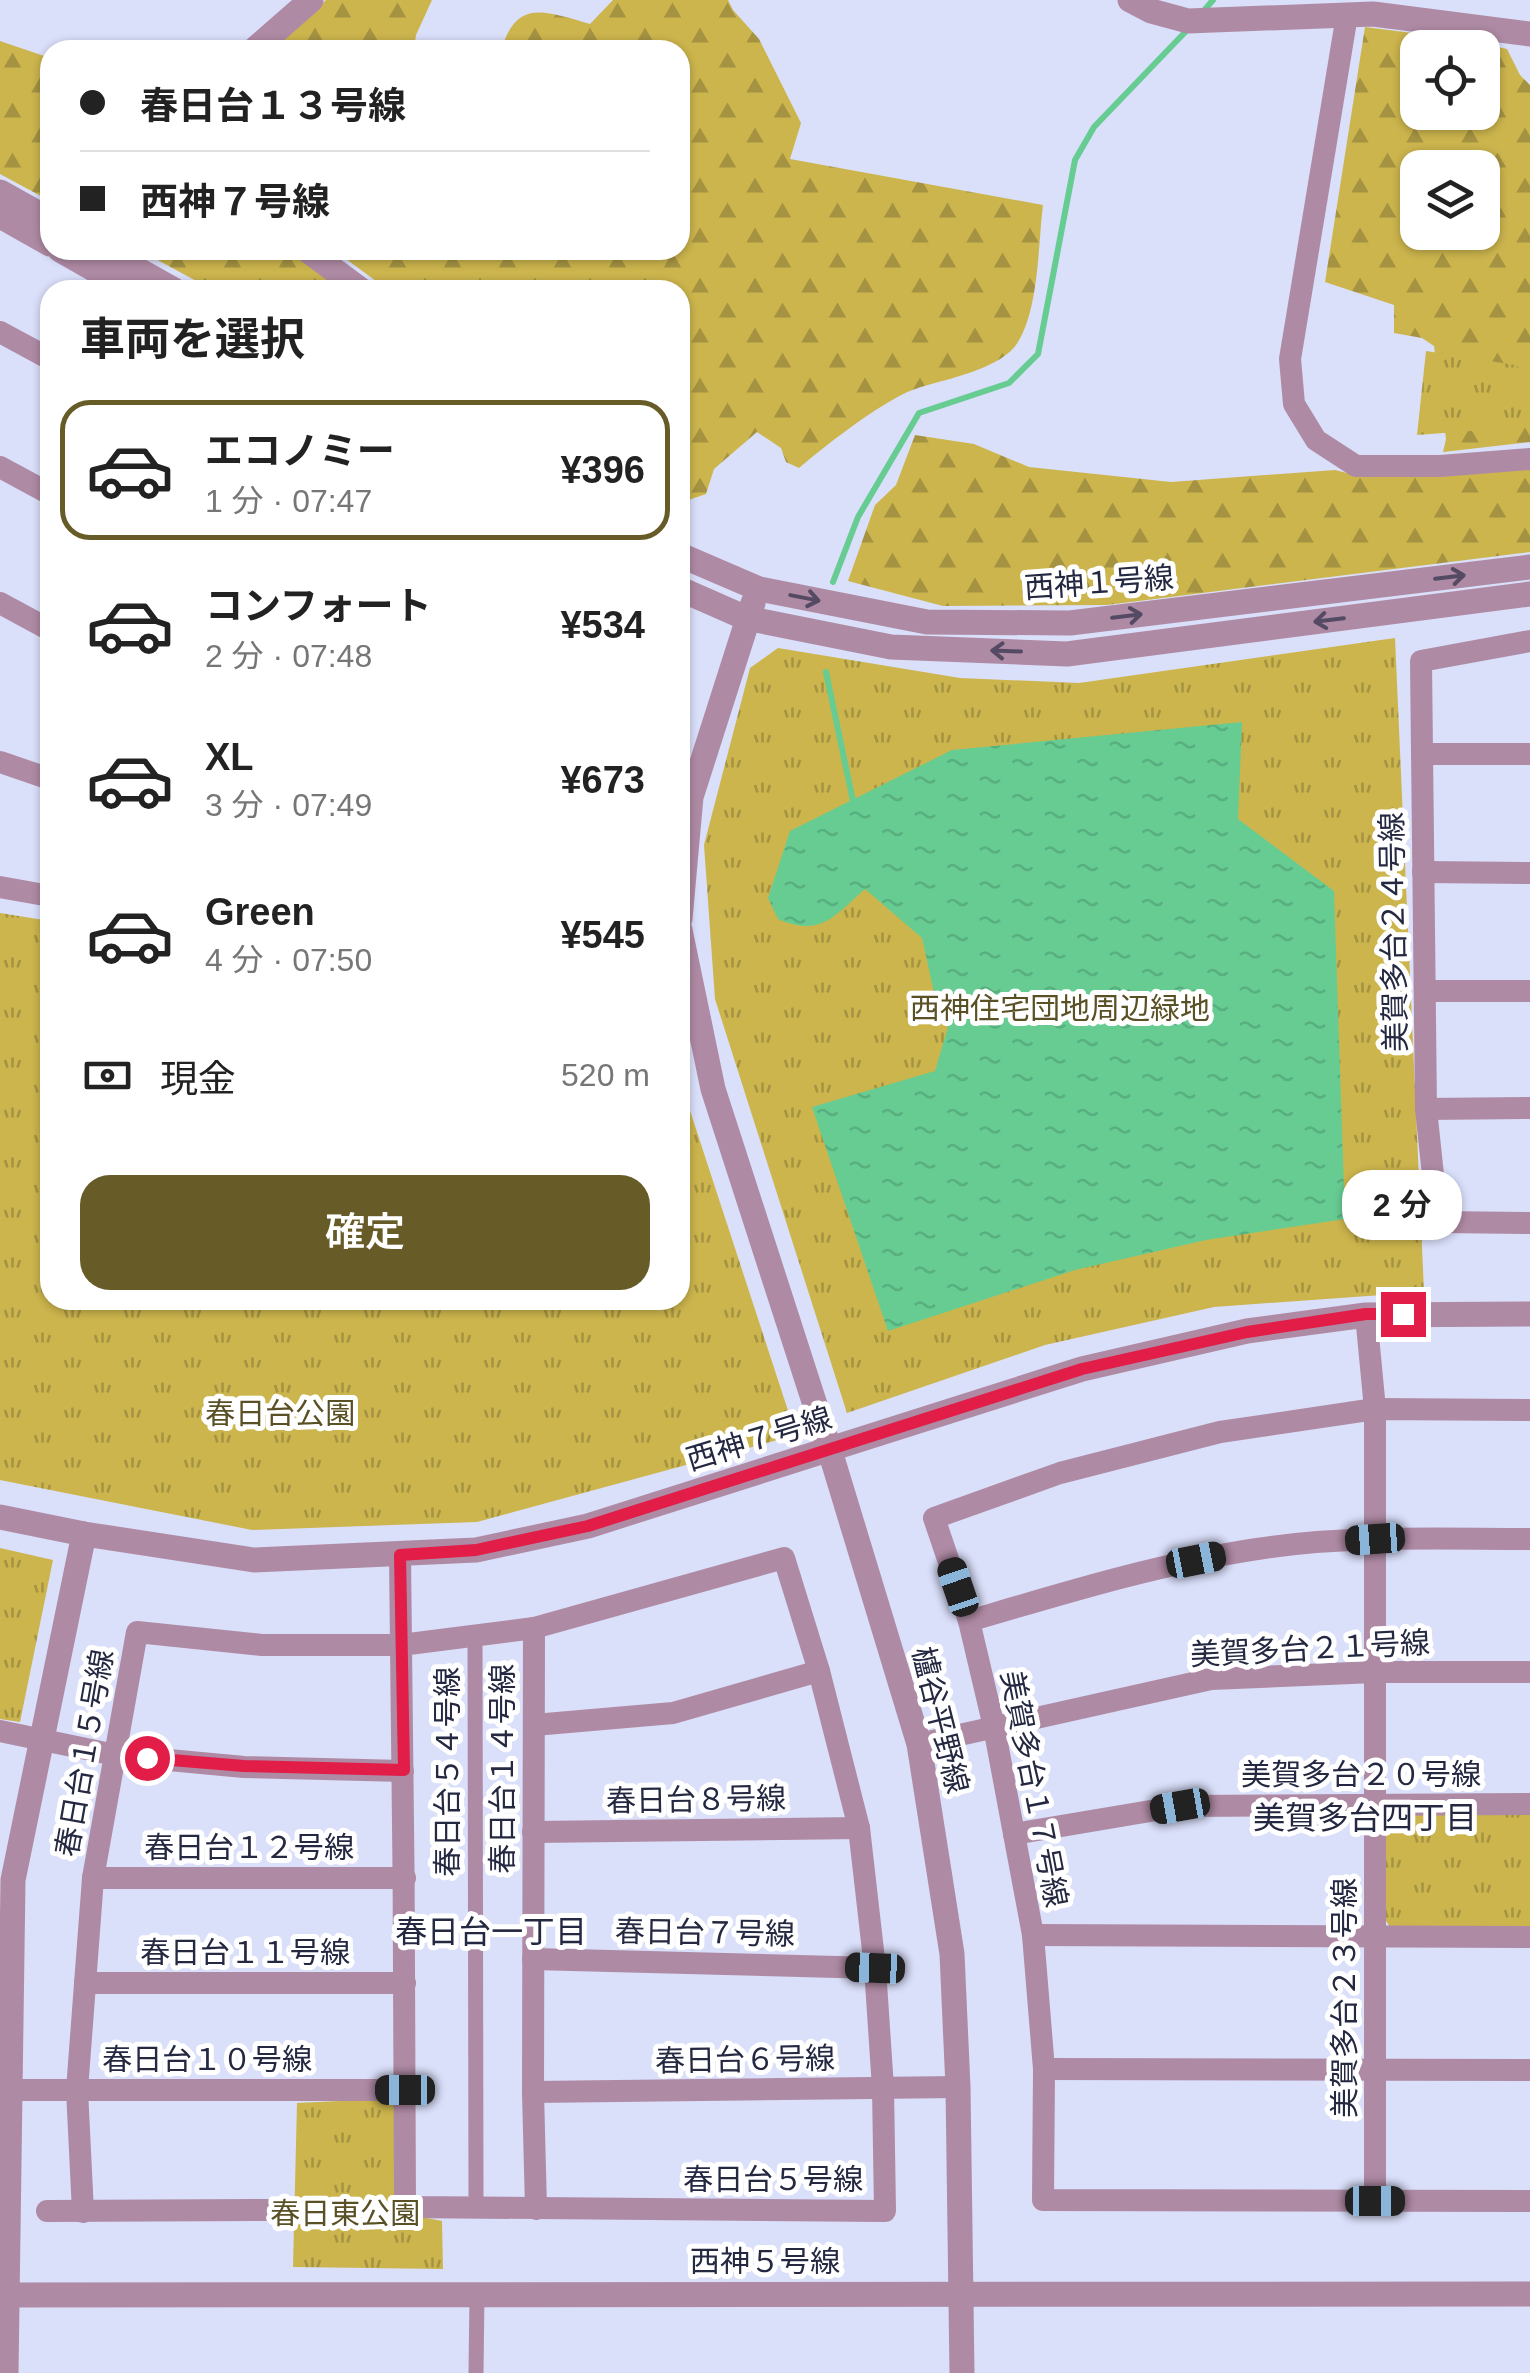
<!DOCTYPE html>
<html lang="ja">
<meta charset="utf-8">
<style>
:root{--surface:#fff;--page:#f2f2f2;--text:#222;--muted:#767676;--line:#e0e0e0;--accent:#675b28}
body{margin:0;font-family:Arial,"Noto Sans JP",sans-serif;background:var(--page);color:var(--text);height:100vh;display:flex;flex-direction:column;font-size:38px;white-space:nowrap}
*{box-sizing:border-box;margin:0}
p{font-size:32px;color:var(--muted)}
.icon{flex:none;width:55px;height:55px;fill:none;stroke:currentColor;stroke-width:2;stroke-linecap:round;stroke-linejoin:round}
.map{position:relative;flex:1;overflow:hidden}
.side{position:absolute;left:40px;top:280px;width:650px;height:1030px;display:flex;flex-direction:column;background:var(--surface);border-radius:30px;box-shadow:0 2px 8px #0004}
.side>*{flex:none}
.banner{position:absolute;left:40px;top:40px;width:650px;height:220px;border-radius:30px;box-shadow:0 2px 8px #0004;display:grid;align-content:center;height:220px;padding:0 40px;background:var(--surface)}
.buttons{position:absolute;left:1400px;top:30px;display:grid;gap:20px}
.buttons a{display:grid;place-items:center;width:100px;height:100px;border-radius:20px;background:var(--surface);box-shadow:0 2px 8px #0004;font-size:50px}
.end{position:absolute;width:45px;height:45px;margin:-22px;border:12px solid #e11d48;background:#fff;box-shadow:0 0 0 5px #fff}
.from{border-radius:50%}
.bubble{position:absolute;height:70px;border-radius:30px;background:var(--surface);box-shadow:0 2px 8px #0004;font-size:32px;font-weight:600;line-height:70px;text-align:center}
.car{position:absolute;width:30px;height:60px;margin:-30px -15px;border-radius:12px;box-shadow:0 0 8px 2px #0007;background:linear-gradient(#222 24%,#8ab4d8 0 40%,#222 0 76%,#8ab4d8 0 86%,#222 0)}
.banner b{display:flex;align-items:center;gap:35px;height:95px;font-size:38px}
.banner b+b{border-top:2px solid var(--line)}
.banner i{width:25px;height:25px;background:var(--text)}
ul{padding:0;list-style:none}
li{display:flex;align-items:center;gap:30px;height:140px;margin:0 20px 15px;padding:0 20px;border:5px solid transparent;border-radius:30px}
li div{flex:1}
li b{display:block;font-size:38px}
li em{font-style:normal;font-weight:600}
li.current{border-color:var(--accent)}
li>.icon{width:90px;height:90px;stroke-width:1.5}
h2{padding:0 40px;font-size:45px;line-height:120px}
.pay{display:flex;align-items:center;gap:25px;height:110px;padding:0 40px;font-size:38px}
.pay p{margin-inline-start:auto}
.action{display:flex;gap:20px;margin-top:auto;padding:20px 40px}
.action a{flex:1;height:115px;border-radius:30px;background:var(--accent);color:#fff;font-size:40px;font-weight:600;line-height:115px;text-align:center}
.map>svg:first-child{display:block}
.forest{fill:url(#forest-firs);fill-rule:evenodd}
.park{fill:url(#park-tufts)}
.water{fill:url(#water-ripples)}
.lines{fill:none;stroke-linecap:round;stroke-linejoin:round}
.stream{stroke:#66cc92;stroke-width:6}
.pedestrian{stroke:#af8aa4;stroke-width:15}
.minor{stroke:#af8aa4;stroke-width:22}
.tertiary{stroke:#af8aa4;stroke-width:25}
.oneway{stroke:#554a64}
.route{stroke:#e11d48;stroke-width:12}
.labels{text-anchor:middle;stroke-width:10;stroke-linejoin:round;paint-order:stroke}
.street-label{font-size:30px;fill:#242841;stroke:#fff}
.park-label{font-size:30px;fill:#5a5025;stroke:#fff}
.neighbourhood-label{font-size:32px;fill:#242841;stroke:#fff}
</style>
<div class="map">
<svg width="1530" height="2373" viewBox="0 0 1530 2373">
<defs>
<pattern id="forest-firs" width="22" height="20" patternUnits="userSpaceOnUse" patternTransform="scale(2.5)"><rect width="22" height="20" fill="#ccb54d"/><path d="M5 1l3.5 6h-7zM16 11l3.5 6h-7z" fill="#a59342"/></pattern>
<pattern id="park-tufts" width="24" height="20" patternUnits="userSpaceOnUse" patternTransform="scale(2.5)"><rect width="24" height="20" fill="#ccb54d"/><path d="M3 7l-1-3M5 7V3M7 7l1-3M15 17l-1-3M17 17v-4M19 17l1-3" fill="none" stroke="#a59342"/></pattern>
<pattern id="water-ripples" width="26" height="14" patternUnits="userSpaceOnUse" patternTransform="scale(2.5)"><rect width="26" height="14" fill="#66cc92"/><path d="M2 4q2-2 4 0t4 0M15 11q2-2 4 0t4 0" fill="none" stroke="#58af7f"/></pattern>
</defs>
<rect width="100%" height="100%" fill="#dadffa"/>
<g class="forest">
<polygon points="326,0 432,0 416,35 414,50 270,50"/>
<path d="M613,0h115l5,10 26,29 42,84 -11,36 253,46c-5,40 -4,103 -25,137 -15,26 -70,37 -97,45 -33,9 -95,58 -122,81l-13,-6 -5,-14 -24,-16 -43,37 -8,25 -26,9v-213h-292l-54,-40h346v-200h-179c16,-50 40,-40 89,-26z"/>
<path d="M1365,27l95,12 47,10 13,26 10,10v357l-87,10 3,-13 -12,-93 -12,-8 -28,-5v-28l-69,-23zM1418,48h64v64h-64zM1418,168h64v64h-64z"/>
<polygon points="0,41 50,58 50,201 0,174"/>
<polygon points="139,250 289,250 343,290 213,290"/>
<polygon points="915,435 974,444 1029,467 1171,482 1335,470 1363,477 1530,465 1530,552 1107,605 943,606 848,581 875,505 896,485"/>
</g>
<g class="park">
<polygon points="1426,351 1515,365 1530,376 1530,420 1510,428 1417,435"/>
<polygon points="1395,638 1424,1292 1214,1307 1045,1345 847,1413 715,999 704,845 750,668 778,648 960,678 1079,683"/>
<polygon points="0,913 50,921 50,1300 680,1300 680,1080 796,1435 477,1522 252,1530 0,1480"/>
<polygon points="0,1548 53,1560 20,1722 0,1719"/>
<polygon points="1530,1814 1530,1927 1390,1927 1384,1918 1383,1826 1392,1815"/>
<polygon points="383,2099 396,2107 402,2213 442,2221 443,2269 293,2267 297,2103"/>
</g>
<path class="water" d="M1242,722l-4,97 96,72 11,328 -139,21 -131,30 -187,61 -76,-224 123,-36 13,-44 -15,-39 -11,-50 -57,-49c-30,26 -44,49 -87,30l-10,-21 22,-67 162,-81z"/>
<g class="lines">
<g class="stream">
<polyline points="1201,14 1213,0"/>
<polyline points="833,582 858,517 919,413 1009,383 1038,354 1075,160 1094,127 1190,27"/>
<polyline points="826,672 854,806"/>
</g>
<g class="pedestrian">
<polyline points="475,1636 476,2209"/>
<polyline points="476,2373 477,2294"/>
</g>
<g class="minor">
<polyline points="1347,15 1290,359 1294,404 1316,440 1356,466 1440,466 1530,459"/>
<polyline points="0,332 50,359"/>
<polyline points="0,467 50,494"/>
<polyline points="0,603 50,630"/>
<polyline points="1530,641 1421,661 1426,1109 1438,1222 1530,1223"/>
<polyline points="1422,754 1530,754"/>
<polyline points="0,762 50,779"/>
<polyline points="1423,872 1530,873"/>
<polyline points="0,887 50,896"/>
<polyline points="1425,991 1530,991"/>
<polyline points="1426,1109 1530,1108"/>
<polyline points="1366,1315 1375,1409 1375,2201"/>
<polyline points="1530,1410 1375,1409 1220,1432 1060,1473 934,1518 969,1621 994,1727 1033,1935 1044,2069 1043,2200 1530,2201"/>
<path d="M969,1621c95,-28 189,-57 288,-72 90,-14 182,-10 273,-10"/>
<polyline points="534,1628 533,2092 536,2209"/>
<polyline points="534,1725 673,1713 819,1671"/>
<polyline points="0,1731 115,1755 244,1767 403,1771"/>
<polyline points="919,1744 1211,1679 1375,1672 1530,1672"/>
<polyline points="533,1832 859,1828"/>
<polyline points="1014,1834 1180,1806 1530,1804"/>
<polyline points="93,1878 405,1878"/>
<polyline points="1033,1935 1530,1937"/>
<polyline points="533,1959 875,1968"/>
<polyline points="85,1983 405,1983"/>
<polyline points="1044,2069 1530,2070"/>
<polyline points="0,2090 405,2090"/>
<polyline points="533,2092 958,2087"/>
<polyline points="47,2211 272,2210"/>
<path d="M83,2212l-6,-122 16,-212 44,-246 125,13h139l133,-17 250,-70 35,113 40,157 16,140 8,120 2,123 -480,-4c0,-217 -2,-435 -5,-652"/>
</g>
<g class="tertiary">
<polyline points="1130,0 1151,11 1188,21 1373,14 1530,34"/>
<polyline points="254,50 311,0"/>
<polyline points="0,192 50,220"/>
<polyline points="0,216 50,244"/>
<polyline points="60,250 130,290"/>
<polyline points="103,250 174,290"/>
<polyline points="307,250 361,290"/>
<polyline points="680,555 759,589 927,622 1070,623 1530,567"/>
<polyline points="680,589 746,618 891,647 1067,654 1530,594"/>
<polyline points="680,919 691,797 753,603"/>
<polyline points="680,930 713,1089 830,1451 919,1744 952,1954 958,2087 962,2373"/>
<polyline points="0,1517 84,1534 254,1560 476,1550 588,1526 1082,1369 1247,1331 1366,1315 1530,1314"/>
<polyline points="0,2295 1530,2294"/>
<polyline points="6,2373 13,1880 84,1534"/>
</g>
</g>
<defs><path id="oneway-shaft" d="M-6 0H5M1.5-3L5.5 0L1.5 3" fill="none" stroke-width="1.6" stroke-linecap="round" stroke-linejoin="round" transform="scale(2.5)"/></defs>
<g class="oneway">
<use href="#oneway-shaft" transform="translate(1450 577) rotate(-7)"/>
<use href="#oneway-shaft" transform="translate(805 598) rotate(11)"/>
<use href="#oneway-shaft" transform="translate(1127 616) rotate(-7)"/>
<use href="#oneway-shaft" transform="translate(1329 620) rotate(173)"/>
<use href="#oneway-shaft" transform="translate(1006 651) rotate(-178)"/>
</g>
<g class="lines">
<polyline class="route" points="147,1758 244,1766 404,1770 400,1555 476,1550 588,1526 1082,1369 1247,1332 1366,1314 1403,1314"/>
</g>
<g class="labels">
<g class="street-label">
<text transform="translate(1099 583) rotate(-4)" y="10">西神１号線</text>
<text transform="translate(1394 932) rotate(-91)" y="10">美賀多台２４号線</text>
<text transform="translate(759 1439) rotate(-17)" y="10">西神７号線</text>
<text transform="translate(1310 1649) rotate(-3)" y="10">美賀多台２１号線</text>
<text transform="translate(940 1720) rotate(76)" y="10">櫨谷平野線</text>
<text transform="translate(85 1753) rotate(-80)" y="10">春日台１５号線</text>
<text transform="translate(503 1769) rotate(-90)" y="10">春日台１４号線</text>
<text transform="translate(448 1772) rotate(-90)" y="10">春日台５４号線</text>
<text x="1361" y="1785">美賀多台２０号線</text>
<text transform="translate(1034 1789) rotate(79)" y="10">美賀多台１７号線</text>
<text transform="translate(696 1800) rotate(-1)" y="10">春日台８号線</text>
<text x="249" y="1858">春日台１２号線</text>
<text transform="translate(705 1933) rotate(1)" y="10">春日台７号線</text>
<text x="245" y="1963">春日台１１号線</text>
<text transform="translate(1345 1998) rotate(-90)" y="10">美賀多台２３号線</text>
<text x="207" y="2070">春日台１０号線</text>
<text transform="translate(745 2060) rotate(-1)" y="10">春日台６号線</text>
<text x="773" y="2190">春日台５号線</text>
<text x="765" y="2272">西神５号線</text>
</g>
<g class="park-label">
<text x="1060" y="1019">西神住宅団地周辺緑地</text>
<text x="280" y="1424">春日台公園</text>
<text x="345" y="2224">春日東公園</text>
</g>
<g class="neighbourhood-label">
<text x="1365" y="1829">美賀多台四丁目</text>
<text x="491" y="1943">春日台一丁目</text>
</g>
</g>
</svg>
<div class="buttons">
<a><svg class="icon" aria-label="locate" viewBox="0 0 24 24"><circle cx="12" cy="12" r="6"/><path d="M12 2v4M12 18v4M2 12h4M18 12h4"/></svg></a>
<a><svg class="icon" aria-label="layers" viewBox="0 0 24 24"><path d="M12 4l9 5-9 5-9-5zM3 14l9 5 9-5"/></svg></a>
</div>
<i class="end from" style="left:147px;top:1758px"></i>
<i class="end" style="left:1403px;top:1314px"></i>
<div class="bubble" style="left:1342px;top:1170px;width:120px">2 分</div>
<i class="car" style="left:1375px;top:1539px;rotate:266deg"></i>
<i class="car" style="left:1196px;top:1560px;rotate:79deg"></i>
<i class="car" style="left:958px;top:1587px;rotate:341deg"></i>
<i class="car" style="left:1180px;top:1806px;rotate:260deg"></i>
<i class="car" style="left:875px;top:1968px;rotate:272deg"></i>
<i class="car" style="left:405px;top:2090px;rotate:270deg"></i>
<i class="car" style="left:1375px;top:2201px;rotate:90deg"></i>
<div class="banner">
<b><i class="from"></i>春日台１３号線</b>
<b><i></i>西神７号線</b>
</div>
<section class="side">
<h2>車両を選択</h2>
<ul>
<li class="current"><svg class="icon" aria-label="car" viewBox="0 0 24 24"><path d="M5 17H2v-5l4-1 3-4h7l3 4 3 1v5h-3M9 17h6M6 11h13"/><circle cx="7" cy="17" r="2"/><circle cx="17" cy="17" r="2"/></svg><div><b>エコノミー</b><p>1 分 · 07:47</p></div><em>¥396</em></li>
<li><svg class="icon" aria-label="car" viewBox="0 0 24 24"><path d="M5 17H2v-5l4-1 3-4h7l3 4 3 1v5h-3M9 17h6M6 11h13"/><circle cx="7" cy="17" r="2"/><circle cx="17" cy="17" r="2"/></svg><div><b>コンフォート</b><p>2 分 · 07:48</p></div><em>¥534</em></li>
<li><svg class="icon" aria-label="car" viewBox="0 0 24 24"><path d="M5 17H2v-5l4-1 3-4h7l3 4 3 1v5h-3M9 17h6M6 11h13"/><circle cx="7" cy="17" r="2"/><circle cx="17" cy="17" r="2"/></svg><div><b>XL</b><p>3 分 · 07:49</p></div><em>¥673</em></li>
<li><svg class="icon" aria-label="car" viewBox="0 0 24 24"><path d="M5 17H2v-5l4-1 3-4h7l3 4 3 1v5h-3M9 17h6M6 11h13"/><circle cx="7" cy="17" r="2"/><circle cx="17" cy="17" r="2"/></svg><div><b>Green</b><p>4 分 · 07:50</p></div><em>¥545</em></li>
</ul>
<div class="pay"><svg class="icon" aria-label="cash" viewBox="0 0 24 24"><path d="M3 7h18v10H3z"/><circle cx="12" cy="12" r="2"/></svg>現金<p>520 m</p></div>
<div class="action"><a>確定</a></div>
</section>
</div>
